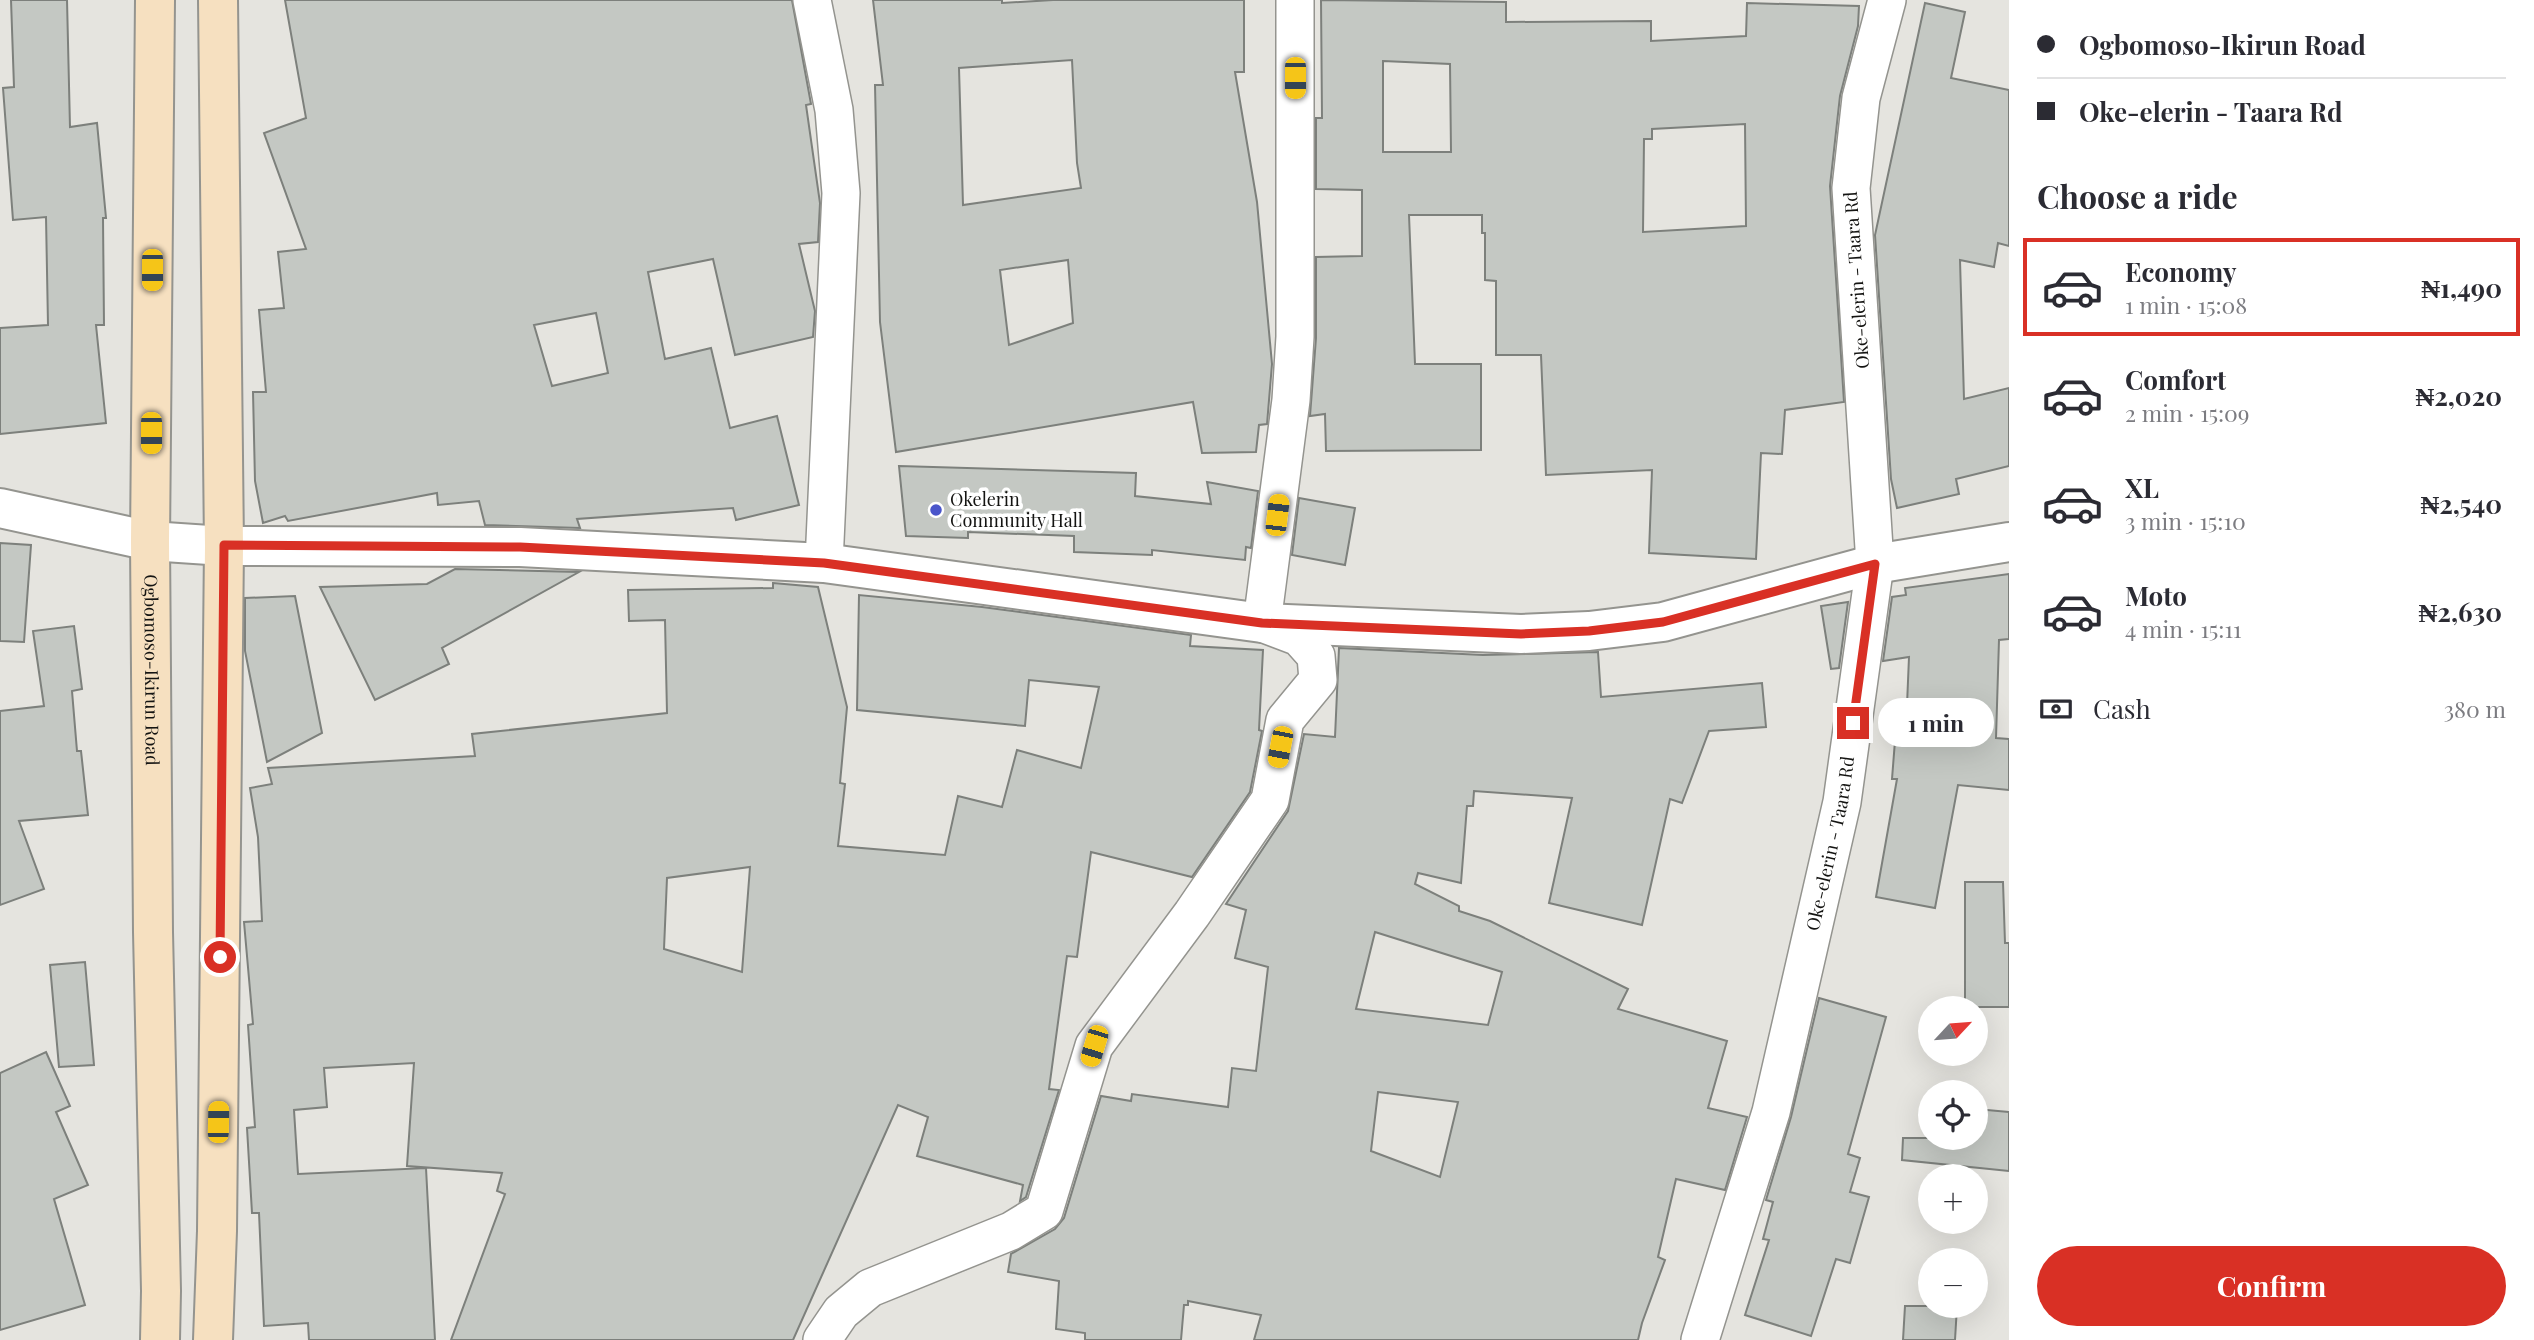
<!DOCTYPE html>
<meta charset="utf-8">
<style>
:root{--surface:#fff;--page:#f2f2f3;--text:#2b2b33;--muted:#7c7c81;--line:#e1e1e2;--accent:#d93025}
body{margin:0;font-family:"Playfair Display",serif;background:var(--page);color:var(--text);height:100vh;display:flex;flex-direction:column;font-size:26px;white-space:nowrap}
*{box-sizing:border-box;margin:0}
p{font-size:23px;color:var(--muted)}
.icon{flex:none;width:38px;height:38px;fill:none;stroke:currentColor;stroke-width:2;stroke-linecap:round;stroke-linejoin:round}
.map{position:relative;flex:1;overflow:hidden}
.side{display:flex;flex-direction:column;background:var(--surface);width:525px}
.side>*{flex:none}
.hud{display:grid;align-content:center;height:154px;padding:0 28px;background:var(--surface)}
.needle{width:46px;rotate:64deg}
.buttons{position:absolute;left:1918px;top:996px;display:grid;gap:14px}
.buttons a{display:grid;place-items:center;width:70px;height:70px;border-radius:50%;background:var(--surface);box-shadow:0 7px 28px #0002;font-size:35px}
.end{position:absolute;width:32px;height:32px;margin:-16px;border:9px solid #d93025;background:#fff;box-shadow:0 0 0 4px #fff}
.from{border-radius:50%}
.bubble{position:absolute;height:49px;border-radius:24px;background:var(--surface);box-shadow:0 7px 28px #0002;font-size:23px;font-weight:700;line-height:49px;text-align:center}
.car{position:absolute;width:21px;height:42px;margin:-21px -10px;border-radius:9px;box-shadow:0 0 5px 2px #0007;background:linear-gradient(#f5c518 24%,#345 0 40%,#f5c518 0 76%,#345 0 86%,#f5c518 0)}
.hud b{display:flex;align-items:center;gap:24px;height:66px;font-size:26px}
.hud b+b{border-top:2px solid var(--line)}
.hud i{width:18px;height:18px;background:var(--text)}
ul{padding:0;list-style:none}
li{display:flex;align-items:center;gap:21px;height:98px;margin:0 14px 10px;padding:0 14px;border:4px solid transparent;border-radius:0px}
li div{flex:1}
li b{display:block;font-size:26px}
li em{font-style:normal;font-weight:700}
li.on{border-color:var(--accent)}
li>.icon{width:63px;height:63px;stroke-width:1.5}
h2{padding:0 28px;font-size:32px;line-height:84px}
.pay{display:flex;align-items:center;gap:18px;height:77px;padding:0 28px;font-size:26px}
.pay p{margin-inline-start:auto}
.cta{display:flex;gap:14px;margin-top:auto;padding:14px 28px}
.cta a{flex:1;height:80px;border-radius:42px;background:var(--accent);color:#fff;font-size:28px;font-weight:700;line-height:80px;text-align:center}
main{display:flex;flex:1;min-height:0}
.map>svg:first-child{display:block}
.building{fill:#c4c8c3;stroke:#7d807c;stroke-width:2;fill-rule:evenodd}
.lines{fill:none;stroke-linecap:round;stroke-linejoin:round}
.minor-casing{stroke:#94948f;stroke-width:40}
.tertiary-casing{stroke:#94948f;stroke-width:42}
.secondary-casing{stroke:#94948f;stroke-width:42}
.minor{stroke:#fff;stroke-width:37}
.tertiary{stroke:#fff;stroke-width:38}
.secondary{stroke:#f6e0c0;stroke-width:38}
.route{stroke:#d93025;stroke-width:9}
.poi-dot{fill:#4955ca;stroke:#fff;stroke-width:2.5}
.labels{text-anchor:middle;stroke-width:7;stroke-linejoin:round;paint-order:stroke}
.street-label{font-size:18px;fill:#141412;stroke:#fff}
.poi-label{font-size:18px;fill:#141412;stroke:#fff;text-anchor:start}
</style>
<main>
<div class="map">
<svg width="2009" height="1340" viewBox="0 0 2009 1340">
<rect width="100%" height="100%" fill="#e5e4df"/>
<g class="building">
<polygon points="11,0 67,0 70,127 97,123 106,218 103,218 104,325 96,325 106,423 0,434 0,328 48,325 46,217 13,220 3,88 14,87"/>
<path d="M285,0h507l19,104 -5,1 14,98 -2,39 -19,2 16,67 -2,26 -78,18 -22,-96 -65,13 17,87 46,-11 19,80 47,-12 22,89 -63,15 -3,-12 -156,11 3,9 -95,-3 -6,-24 -41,4 -1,-12 -149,28 -3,-5 -22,7 -8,-42 -2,-89h13l-7,-82 25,-2 -6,-56 28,-3 -42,-116 42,-15zM596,313l12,60 -56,13 -18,-61z"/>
<path d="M873,0h129v3l51,-3h191v72h-9l22,130 15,162 -5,60 -8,1 -3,27 -54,1 -9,-51 -297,50 -16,-130 -5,-237h8zM1072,60l5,103 4,25 -118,17 -4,-137zM1068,260l5,63 -64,22 -9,-75z"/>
<path d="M1321,0l185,2v20l145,-1v20l95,-5 1,-33 112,3 -1,20 -18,70 -10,90 14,216 -59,8 -3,44 -21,-1 -5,106 -107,-6 3,-83 -106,5 -5,-120h-45v-74l-11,-1v-47h-3v-18h-73l6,149h66v86l-155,1 -1,-37 -15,2 6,-78v-81l46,-1v-66l-46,-1v-71h6zM1383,61l67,3 1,88h-68zM1745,124l1,102 -103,6 1,-93h8v-10z"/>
<polygon points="1925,3 1965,12 1951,78 2009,90 2009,246 1998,243 1994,267 1960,260 1964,399 2009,388 2009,466 1956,479 1959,494 1897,508 1891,479 1875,235"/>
<polygon points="899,466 1136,473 1135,496 1211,504 1207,482 1258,491 1251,548 1246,547 1245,560 1152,550 1152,555 1074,552 1074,536 968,532 968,538 906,536"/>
<polygon points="1299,498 1355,508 1345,565 1292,555"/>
<polygon points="0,543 31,545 24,642 0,641"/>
<polygon points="455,569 579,572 442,648 449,664 375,700 320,587 427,584"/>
<polygon points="2009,574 2009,639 1999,640 1996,738 2009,739 2009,790 1958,785 1935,908 1876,897 1897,779 1892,779 1896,728 1906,729 1909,657 1883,661 1892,597 1906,595 1905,588"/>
<path d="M773,583l45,4 29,120 -7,76 5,1 -7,62 107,9 13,-59 44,11 15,-57 64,18 18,-81 -70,-7 -4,46 -168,-16 2,-115 123,12 209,28 -1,11 73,4 -4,80 3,1 -12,61 -58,85 -101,-25 -14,105 -10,-1 -18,133 10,1 -33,107 -6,4 3,-16 -106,-29 11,-39 -30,-12 -105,235h-342l54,-146 -8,-3 5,-18 -95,-7 7,-103 -90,5 3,39 -33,3 4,64 128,-6 9,172h-126l-1,-17 -44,3 -5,-113h-7l-5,-85 8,-1 -7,-102 5,-1 -9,-102 18,-1 -4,-84 -8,-49 22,-4 -4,-16 207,-12 -3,-22 195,-21 -2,-93 -36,1 -1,-31 145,-2zM750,867l-8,105 -78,-23 3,-71z"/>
<polygon points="295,596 322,733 267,762 245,651 245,598"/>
<polygon points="1848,602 1839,668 1831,669 1821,606"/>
<polygon points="74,626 82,689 72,691 77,751 81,751 88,815 19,821 44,889 0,905 0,711 44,706 33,631"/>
<path d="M1339,648l144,7 115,-3 3,45 161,-14 4,44 -57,4 -27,72 -12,-4 -28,126 -93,-22 23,-105 -98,-7 -1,15h-6l-6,77 -43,-10 -3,11 44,22v5l31,10 138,68 -10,20 109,32 -19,67 39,9 -22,73 -49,-11 -18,78 7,3 -23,63 -4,17h-384l7,-25 -73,-14v4h-4l-3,35h-96v-7l-29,-4 3,-48 -51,-9 3,-18 44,-25 9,-11 37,-122 30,5 1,-7 96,13 4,-39 24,3 12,-104 -33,-9 11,-48 -20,-6 62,-93 16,-77 31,3zM1375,932l127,40 -14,53 -132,-16zM1378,1092l80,10 -18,75 -69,-26z"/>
<polygon points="1965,882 2003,882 2005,943 2009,943 2009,1007 1965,1007"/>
<polygon points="85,962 94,1065 59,1067 50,965"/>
<polygon points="1819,998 1886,1017 1848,1154 1860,1158 1850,1192 1869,1197 1850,1263 1836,1259 1811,1336 1745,1315 1769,1240 1763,1239 1773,1202 1766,1200 1791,1117"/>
<polygon points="46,1052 70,1106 56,1112 88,1185 54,1199 85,1305 0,1330 0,1073"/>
<polygon points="1976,1109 2009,1112 2009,1171 1902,1160 1903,1138 1976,1138"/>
<polygon points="1905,1306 1957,1306 1955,1340 1903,1340"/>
</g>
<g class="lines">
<g class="minor-casing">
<g id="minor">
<polyline points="812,0 834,110 841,193 824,563"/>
<polyline points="822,1340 841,1312 870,1288 1011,1231 1044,1211 1094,1046 1192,914 1270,800 1285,720 1318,680 1316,656 1299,637 1262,623 1291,400 1295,337 1295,0"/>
<path id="s1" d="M1700,1340l71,-228 71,-310 33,-238 -24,-376 10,-90 26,-98"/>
</g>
</g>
<g class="tertiary-casing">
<polyline id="tertiary" points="0,508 150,541 224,546 520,547 824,563 1262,623 1521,634 1589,631 1663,622 1875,564 2009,542"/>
</g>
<g class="secondary-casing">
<g id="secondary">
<path id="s2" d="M155,0l-5,541 3,391 8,359 -1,49"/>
<polyline points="213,1340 217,1231 224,546 218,0"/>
</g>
</g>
<use href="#minor" class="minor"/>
<use href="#tertiary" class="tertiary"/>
<use href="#secondary" class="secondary"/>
</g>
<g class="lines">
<polyline class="route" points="220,957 224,545 520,547 824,563 1262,623 1521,634 1589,631 1663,622 1875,564 1853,723"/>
</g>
<circle class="poi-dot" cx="936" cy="510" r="7"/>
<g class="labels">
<g class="street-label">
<text transform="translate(1857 280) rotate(-94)" y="6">Oke-elerin - Taara Rd</text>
<text dy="6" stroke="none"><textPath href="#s2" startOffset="670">Ogbomoso-Ikirun Road</textPath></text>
<text dy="6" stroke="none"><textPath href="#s1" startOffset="514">Oke-elerin - Taara Rd</textPath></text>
</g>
<g class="poi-label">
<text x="950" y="506">Okelerin<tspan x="950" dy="21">Community Hall</tspan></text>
</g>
</g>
</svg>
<div class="buttons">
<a><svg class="needle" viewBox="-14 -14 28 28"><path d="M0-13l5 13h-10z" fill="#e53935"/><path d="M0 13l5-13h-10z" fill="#7c7c81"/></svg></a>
<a><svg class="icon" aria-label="locate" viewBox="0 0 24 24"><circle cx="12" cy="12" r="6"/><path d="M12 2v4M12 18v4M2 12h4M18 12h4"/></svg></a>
<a>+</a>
<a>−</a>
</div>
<i class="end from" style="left:220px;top:957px"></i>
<i class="end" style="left:1853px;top:723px"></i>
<div class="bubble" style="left:1878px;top:698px;width:116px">1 min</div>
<i class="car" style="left:1295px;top:78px;rotate:180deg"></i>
<i class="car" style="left:152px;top:270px;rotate:180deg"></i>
<i class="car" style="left:151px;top:433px;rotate:180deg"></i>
<i class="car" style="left:1277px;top:515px;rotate:7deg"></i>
<i class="car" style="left:1280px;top:747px;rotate:191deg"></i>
<i class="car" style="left:1094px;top:1046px;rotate:197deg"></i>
<i class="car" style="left:218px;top:1122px;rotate:1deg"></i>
</div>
<section class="side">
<div class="hud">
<b><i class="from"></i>Ogbomoso-Ikirun Road</b>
<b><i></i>Oke-elerin - Taara Rd</b>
</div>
<h2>Choose a ride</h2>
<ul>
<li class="on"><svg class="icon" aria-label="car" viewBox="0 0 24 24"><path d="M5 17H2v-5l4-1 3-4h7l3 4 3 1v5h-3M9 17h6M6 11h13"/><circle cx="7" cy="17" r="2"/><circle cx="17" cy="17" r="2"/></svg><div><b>Economy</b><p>1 min · 15:08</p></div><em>₦1,490</em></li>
<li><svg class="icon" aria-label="car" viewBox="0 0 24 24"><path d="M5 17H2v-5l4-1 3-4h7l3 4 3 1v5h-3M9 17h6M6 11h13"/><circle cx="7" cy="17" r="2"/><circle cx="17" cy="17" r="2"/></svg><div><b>Comfort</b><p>2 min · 15:09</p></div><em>₦2,020</em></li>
<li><svg class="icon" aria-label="car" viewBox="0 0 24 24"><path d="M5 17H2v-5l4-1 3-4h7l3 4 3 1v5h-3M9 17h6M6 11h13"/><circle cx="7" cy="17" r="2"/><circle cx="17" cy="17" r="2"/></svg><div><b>XL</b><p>3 min · 15:10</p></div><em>₦2,540</em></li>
<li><svg class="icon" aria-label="car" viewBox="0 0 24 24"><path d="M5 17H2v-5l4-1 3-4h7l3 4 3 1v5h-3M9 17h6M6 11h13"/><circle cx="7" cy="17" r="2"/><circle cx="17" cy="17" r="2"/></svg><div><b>Moto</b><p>4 min · 15:11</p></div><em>₦2,630</em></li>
</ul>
<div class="pay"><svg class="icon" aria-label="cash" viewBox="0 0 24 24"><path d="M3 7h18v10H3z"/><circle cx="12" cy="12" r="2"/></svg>Cash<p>380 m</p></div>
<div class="cta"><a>Confirm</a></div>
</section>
</main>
